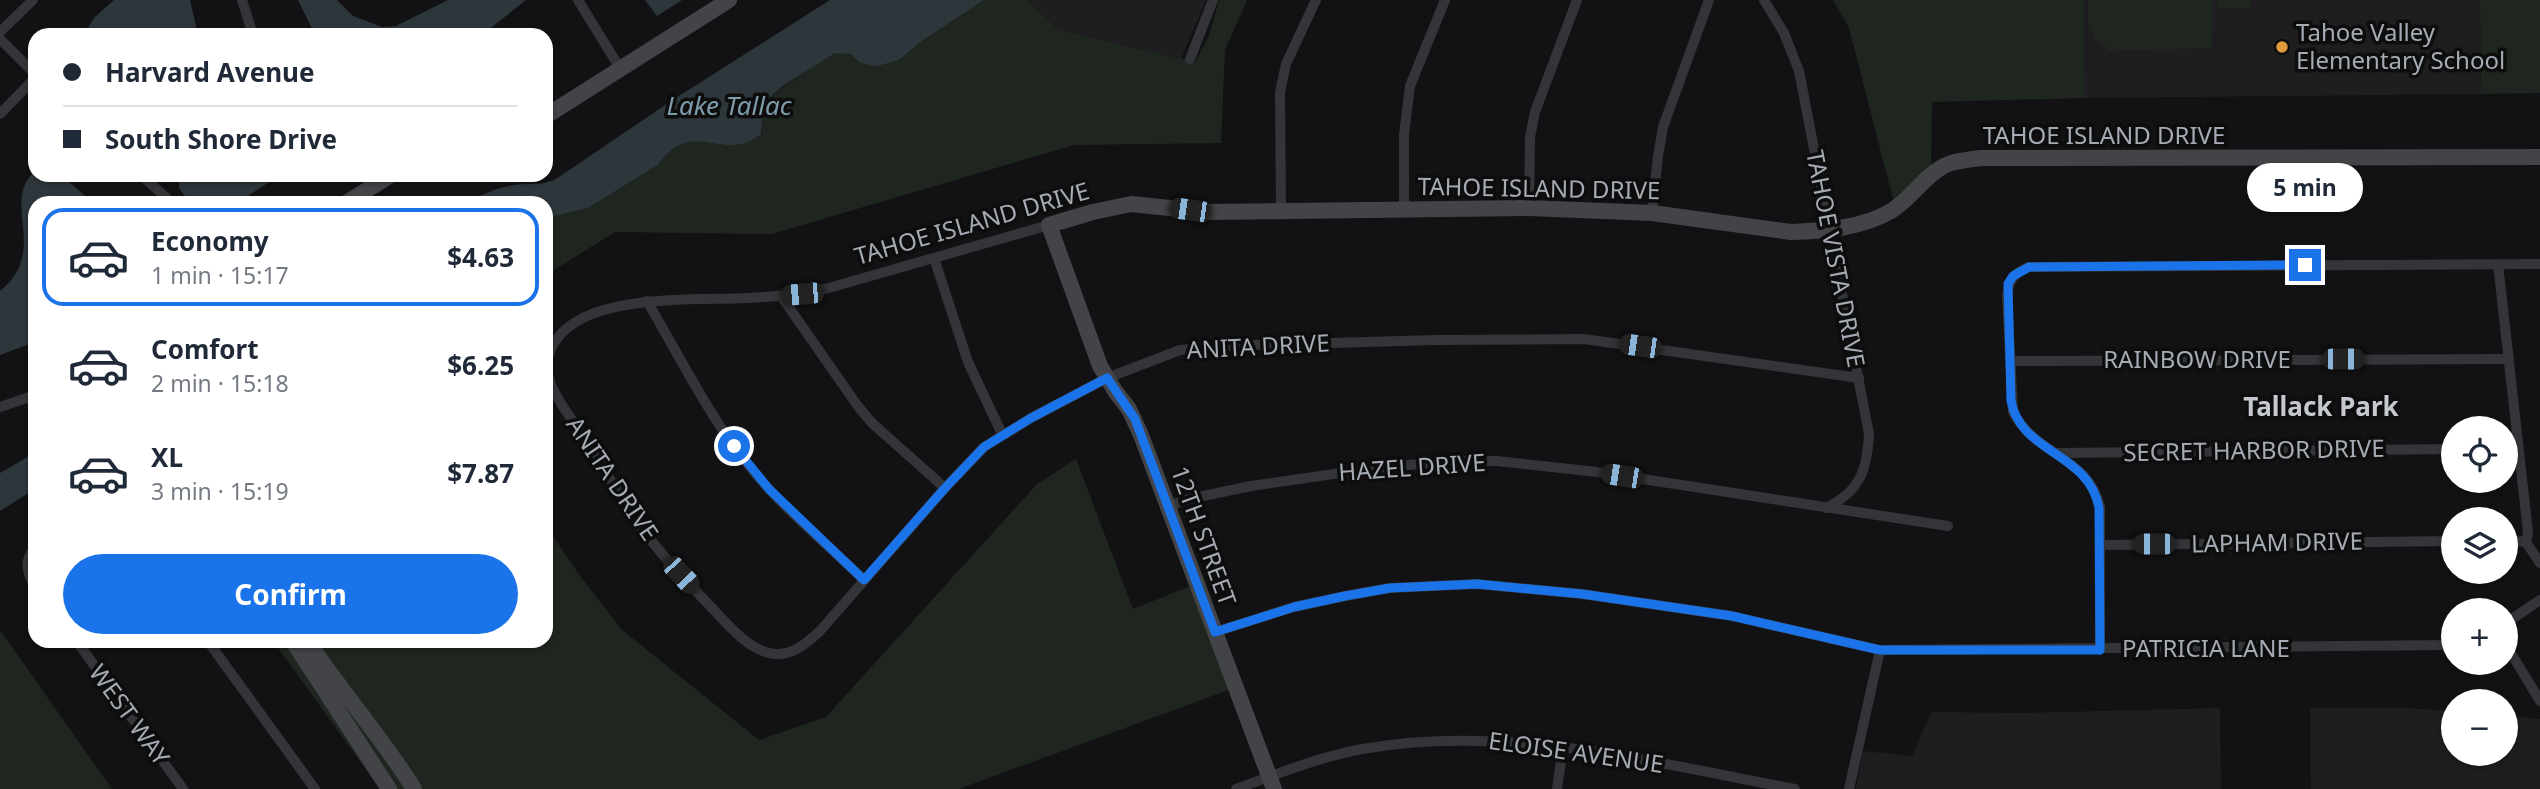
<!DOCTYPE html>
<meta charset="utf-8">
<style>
:root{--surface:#fff;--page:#f6f6f7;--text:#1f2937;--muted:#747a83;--line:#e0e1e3;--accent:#1a73e8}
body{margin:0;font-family:"Noto Sans",sans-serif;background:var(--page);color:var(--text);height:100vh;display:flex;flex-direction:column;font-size:26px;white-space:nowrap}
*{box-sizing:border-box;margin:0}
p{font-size:23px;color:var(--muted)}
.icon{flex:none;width:38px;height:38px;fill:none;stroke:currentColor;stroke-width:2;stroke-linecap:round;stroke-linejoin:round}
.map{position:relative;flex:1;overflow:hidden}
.panel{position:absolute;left:28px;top:196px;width:525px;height:452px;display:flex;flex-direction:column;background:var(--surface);border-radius:21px;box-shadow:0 2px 5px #0004}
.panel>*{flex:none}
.hud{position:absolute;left:28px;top:28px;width:525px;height:154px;border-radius:21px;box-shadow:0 2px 5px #0004;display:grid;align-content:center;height:154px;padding:0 35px;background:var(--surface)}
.buttons{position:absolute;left:2441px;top:416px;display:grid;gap:14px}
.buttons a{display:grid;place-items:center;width:77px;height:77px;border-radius:50%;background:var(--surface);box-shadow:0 2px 5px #0004;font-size:35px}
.end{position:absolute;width:32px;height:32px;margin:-16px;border:9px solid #1a73e8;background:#fff;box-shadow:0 0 0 4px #fff}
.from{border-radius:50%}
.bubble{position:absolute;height:49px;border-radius:24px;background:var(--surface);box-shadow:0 2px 5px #0004;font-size:23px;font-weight:700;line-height:49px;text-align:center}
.car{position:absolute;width:21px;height:42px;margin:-21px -10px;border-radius:9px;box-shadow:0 0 5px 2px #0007;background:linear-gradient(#222 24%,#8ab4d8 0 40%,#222 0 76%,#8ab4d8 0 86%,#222 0)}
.hud b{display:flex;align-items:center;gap:24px;height:66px;font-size:26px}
.hud b+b{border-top:2px solid var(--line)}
.hud i{width:18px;height:18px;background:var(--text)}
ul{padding:12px 0 0;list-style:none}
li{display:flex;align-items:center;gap:21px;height:98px;margin:0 14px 10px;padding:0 21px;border:4px solid transparent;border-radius:21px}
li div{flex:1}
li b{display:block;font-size:26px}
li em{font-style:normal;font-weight:700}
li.on{border-color:var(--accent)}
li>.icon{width:63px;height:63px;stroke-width:1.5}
.primary-button{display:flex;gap:14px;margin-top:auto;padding:14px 35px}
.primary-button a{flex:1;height:80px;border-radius:42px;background:var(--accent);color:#fff;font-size:28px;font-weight:700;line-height:80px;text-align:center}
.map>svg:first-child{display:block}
.built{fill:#1e1e20}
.green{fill:#1f261f}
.water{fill:#2d363b}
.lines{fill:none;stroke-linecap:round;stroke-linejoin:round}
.street{stroke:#343538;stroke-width:10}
.secondary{stroke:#424448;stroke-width:16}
.route{stroke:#1a73e8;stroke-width:9}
.poi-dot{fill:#e19a3d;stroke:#0d0d0e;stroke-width:2.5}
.labels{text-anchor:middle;stroke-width:7;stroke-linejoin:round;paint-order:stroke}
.poi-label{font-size:24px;fill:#a5abb3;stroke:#0d0d0e;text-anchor:start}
.street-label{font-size:24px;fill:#a5abb3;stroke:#0d0d0e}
.water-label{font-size:26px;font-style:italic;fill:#7e9bab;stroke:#0d0d0e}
.neighbourhood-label{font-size:26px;font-weight:bold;fill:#c5c9cf;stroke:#0d0d0e}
</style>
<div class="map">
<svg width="2540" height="789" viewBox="0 0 2540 789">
<rect width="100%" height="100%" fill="#121214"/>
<g class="built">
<polygon points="1028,0 1206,0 1181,59 1059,30"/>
<polygon points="2084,0 2480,0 2481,94 2085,98"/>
<polygon points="2220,708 2221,789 1856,789 1863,751 1912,756 1931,712 2020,713"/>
<polygon points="2310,708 2406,708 2453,711 2454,754 2506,754 2506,716 2540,719 2540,789 2311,789"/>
</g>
<g class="green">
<path d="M984,0h44l31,30 136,32 14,-26 10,-36h28l-22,50 -4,93 -147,2 -302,89 -157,-2 -69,43v-57l42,-10 70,-43c31,-43 54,-12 88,-22 5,-2 11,-6 15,-9 3,-12 1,-27 10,-37 3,-4 60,-43 64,-44 10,-3 18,3 25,10l39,-3 23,-19z"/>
<polygon points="1833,0 2084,0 2085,98 1932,102 1931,166 1894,203 1849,28"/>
<polygon points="2088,0 2213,0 2212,48 2110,51 2095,38 2088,23"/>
<rect x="2218" y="0" width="33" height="8"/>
<polygon points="2480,0 2540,0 2540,93 2481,94"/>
<polygon points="1076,459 1133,609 1193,585 1231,689 959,789 420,789 313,641 546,640 546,526 578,573 621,629 759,740 826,717 1037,484"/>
<polygon points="0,630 112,789 0,789"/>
<polygon points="273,641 288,641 380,789"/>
<polygon points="304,641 411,789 393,789"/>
</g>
<g class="water">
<polygon points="114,0 190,0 198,35 84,35 94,18"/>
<polygon points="298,0 337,0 353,16 382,27 396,26 448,0 526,0 482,35 315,35"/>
<polygon points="645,0 682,0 657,16"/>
<path d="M830,0h154l-62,41 -23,19 -22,6 -17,-3 -10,-9 -15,-1 -52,33 -14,12 -6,17 -2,19c-4,3 -10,7 -15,9 -34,10 -57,-21 -88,22l-70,43 -42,10v-15h-81c17,-9 38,-18 58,-19 16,-1 16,2 33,-5l115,-78z"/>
<path d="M35,171v4h26l32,28h-58v139l-35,13v-64c50,-40 0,-89 35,-120z"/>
<polygon points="179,175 280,175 237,203 190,203 179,188"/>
<polygon points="35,453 35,489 0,511 0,473"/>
</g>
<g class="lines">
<g class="street">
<polyline points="242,0 253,35"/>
<polyline points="578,0 621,70"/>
<path d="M1764,0l20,33 15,38 70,363c-2,37 -9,57 -43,74"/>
<polyline points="0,32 33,0"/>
<polyline points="0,39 35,74"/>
<polyline points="1190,59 1213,0"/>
<polyline points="0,114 35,78"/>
<polyline points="141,175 172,203"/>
<polyline points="1529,208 1530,137 1535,112 1577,0"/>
<polyline points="1404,209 1404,135 1410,86 1445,0"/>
<polyline points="1281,210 1280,92 1286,64 1316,0"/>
<polyline points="1652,213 1658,156 1663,127 1709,0"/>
<path d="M1049,225l-224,64c-26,5 -52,8 -78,9 -52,3 -171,-7 -196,51 -4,9 -5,17 -3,26 6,23 24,44 37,64 18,28 35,58 54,85 21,30 47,57 73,84 15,16 35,40 57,45 21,5 37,-9 51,-22l125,-143 39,-41 47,-29 76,-40 73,-28 43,-4 213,-6 148,-1 275,39"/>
<polyline points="934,258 968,362 1002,434"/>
<polyline points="2498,264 2528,532 2526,542 2540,563"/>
<polyline points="781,296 857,405 872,423 945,488"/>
<path d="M647,301c30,51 62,115 99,161 33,43 79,80 118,118"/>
<polyline points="2011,361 2509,359"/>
<polyline points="0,407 35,395"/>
<polyline points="2055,453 2454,449"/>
<polyline points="1169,506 1189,499 1251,486 1368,469 1449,461 1497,461 1597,472 1948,526"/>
<polyline points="2506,540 2526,542"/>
<polyline points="2100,545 2454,541"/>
<path d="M35,548c-11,12 -9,25 0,37"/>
<polyline points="2506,623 2540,600"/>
<polyline points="1215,632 1294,607 1345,596 1390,588 1477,584 1582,594 1732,616 1880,650 2454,645"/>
<polyline points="76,640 183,789"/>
<polyline points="207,640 315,789"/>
<polyline points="2506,645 2540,701"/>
<path d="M2100,650v-143c-11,-50 -65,-52 -87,-95l-6,-116c2,-17 7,-23 22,-29l511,-3"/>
<path d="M1236,789c41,-15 83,-32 126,-40 145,-26 292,14 433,40"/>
<polyline points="1557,789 1563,747"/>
<polyline points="1849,789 1880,650"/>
</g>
<g class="secondary">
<polyline points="546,116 729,0"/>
<polyline points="346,203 391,175"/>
<polyline points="292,640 389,789"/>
<path d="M307,640c34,52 75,97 107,149"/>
<path d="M1274,789l-133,-354 -12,-26 -14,-18 -15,-25 -51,-141 44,-13 38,-8 77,8 321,-4 123,5 139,19c32,-1 72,-4 100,-21 20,-12 32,-34 53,-45 11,-6 25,-6 37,-8l559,-1"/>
</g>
</g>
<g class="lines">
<path class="route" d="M734,446l35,43 95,91 81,-92 39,-41 47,-29 76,-40 28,41 80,213 79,-25 51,-11 45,-8 87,-4 105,10 150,22 148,34h220l-1,-142c-10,-56 -78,-54 -88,-107l-3,-117 5,-8 16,-9 276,-2"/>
</g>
<circle class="poi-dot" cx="2282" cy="47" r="7"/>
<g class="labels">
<g class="poi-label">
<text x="2296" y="41">Tahoe Valley<tspan x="2296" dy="28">Elementary School</tspan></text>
</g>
<g class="street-label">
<text x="2104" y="144">TAHOE ISLAND DRIVE</text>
<text transform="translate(1539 189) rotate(1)" y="8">TAHOE ISLAND DRIVE</text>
<text transform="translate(972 224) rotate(-16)" y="8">TAHOE ISLAND DRIVE</text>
<text transform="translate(1835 259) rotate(79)" y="8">TAHOE VISTA DRIVE</text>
<text transform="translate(1258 347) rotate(-3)" y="8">ANITA DRIVE</text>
<text x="2197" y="368">RAINBOW DRIVE</text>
<text transform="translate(2254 451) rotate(-1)" y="8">SECRET HARBOR DRIVE</text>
<text transform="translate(1412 468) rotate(-4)" y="8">HAZEL DRIVE</text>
<text transform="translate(612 479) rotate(56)" y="8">ANITA DRIVE</text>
<text transform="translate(1203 536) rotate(70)" y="8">12TH STREET</text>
<text transform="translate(2277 543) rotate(-1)" y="8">LAPHAM DRIVE</text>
<text x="2206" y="657">PATRICIA LANE</text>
<text transform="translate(129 715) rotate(54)" y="8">WEST WAY</text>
<text transform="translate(1576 753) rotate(8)" y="8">ELOISE AVENUE</text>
</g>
<g class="water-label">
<text x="729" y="115">Lake Tallac</text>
</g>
<g class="neighbourhood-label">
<text x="2321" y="416">Tallack Park</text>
</g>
</g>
</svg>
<div class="buttons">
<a><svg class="icon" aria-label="locate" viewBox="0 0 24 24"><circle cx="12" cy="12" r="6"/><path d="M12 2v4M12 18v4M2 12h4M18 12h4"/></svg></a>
<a><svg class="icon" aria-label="layers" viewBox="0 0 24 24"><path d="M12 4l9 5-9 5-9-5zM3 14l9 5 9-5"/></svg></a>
<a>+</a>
<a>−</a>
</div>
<i class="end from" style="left:734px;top:446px"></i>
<i class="end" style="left:2305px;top:265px"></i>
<div class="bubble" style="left:2247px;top:163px;width:116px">5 min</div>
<i class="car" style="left:1190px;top:210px;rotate:278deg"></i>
<i class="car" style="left:802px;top:294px;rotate:265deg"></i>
<i class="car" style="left:1640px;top:346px;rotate:278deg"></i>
<i class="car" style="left:2343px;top:359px;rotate:90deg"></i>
<i class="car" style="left:1622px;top:476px;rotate:279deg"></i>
<i class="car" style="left:2154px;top:544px;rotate:270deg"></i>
<i class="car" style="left:681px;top:575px;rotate:137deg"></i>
<div class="hud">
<b><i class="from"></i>Harvard Avenue</b>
<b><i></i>South Shore Drive</b>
</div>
<section class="panel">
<ul>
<li class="on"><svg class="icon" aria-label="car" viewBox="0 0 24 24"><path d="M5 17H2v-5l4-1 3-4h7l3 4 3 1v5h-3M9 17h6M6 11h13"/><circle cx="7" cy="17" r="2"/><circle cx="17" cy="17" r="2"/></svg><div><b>Economy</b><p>1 min · 15:17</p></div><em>$4.63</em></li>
<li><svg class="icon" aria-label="car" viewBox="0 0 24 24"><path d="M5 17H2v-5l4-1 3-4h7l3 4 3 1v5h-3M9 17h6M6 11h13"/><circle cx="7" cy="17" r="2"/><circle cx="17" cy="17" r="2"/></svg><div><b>Comfort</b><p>2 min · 15:18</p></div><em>$6.25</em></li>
<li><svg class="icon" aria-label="car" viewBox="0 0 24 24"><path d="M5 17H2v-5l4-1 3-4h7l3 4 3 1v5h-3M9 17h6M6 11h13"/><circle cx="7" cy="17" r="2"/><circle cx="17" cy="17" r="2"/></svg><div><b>XL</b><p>3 min · 15:19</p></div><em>$7.87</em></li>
</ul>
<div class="primary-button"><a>Confirm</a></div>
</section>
</div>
